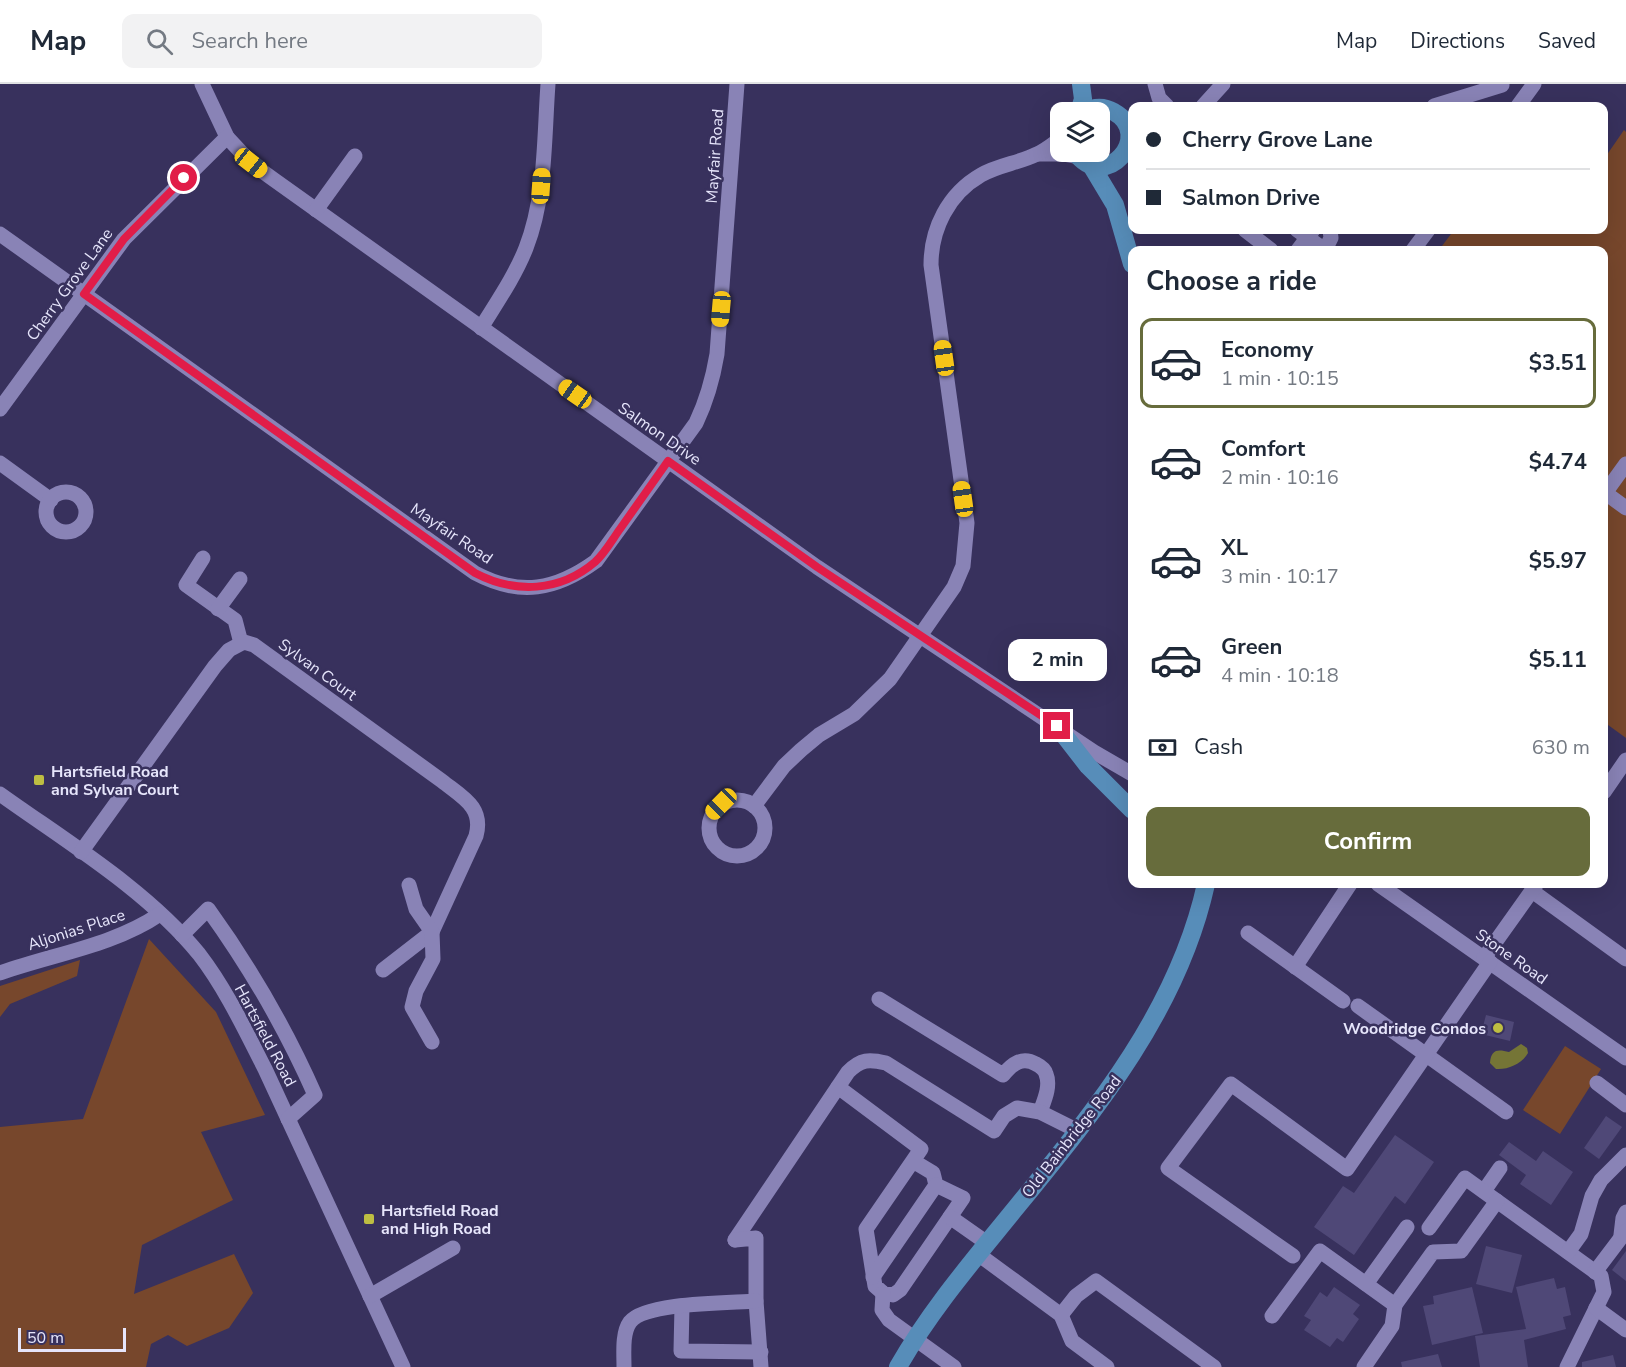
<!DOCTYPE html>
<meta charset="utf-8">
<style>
:root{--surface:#fff;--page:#f2f2f3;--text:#1f2937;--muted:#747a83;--line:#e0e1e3;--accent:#676c3c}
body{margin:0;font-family:"Nunito Sans",sans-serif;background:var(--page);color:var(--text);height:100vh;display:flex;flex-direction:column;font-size:22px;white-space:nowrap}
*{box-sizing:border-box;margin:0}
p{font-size:20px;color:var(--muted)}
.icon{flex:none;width:33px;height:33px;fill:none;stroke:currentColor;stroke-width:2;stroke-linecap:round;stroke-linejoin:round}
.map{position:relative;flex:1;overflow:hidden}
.sheet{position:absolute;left:1128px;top:162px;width:480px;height:642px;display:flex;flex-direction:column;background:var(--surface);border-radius:12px;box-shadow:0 6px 24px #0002}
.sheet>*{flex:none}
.hud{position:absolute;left:1128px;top:18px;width:480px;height:132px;border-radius:12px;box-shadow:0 6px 24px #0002;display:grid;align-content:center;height:132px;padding:0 18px;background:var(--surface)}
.fabs{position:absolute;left:1050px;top:18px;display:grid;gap:12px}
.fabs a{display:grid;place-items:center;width:60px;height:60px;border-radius:12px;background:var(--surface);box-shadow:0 6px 24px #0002;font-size:30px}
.scale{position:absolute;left:18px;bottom:15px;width:108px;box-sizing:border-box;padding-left:6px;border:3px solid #e6e5fb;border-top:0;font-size:16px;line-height:21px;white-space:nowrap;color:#e6e5fb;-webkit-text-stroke:4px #38315d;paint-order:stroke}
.end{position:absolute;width:27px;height:27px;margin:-14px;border:8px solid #e11d48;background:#fff;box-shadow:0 0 0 3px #fff}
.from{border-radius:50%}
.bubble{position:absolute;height:42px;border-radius:12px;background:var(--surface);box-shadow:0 6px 24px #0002;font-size:20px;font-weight:700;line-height:42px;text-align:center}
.car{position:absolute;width:18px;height:36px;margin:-18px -9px;border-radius:8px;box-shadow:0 0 4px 2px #0007;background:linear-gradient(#f5c518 24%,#345 0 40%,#f5c518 0 76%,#345 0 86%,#f5c518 0)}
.hud b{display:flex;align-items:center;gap:21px;height:57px;font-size:22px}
.hud b+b{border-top:2px solid var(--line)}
.hud i{width:15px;height:15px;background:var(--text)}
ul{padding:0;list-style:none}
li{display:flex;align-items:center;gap:18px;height:90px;margin:0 12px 9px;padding:0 6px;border:3px solid transparent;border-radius:12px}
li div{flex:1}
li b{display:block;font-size:22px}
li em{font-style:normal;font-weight:700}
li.current{border-color:var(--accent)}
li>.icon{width:54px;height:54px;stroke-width:1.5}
h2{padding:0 18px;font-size:27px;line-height:72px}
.pay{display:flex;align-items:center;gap:15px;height:66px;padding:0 18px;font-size:22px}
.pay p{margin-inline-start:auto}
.action{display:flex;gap:12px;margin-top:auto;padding:12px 18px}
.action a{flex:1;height:69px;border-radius:12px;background:var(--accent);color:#fff;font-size:24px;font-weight:700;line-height:69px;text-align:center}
header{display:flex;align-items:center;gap:36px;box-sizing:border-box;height:84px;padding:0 30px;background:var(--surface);border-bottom:2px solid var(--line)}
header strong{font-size:28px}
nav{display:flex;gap:33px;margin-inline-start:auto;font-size:21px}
.search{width:420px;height:54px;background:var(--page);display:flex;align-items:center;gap:15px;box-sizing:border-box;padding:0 21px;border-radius:12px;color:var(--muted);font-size:22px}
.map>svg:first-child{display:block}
.green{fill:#77472c}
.water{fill:#757536}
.building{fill:#4f4877}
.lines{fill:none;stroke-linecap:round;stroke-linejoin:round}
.minor{stroke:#8983b6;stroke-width:15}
.major{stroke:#578db9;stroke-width:18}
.route{stroke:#e11d48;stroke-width:8}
.poi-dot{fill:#bebe42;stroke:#38315d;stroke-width:2}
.labels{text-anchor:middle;stroke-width:5;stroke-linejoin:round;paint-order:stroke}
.street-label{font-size:16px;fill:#e6e5fb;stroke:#38315d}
.poi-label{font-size:16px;font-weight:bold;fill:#e6e5fb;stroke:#38315d;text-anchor:start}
</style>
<header>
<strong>Map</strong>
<div class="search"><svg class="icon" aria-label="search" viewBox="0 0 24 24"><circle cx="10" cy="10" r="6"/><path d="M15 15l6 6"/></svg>Search here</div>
<nav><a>Map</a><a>Directions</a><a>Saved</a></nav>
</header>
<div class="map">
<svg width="1626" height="1283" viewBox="0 0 1626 1283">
<rect width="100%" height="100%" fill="#38315d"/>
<g class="green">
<polygon points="1624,46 1626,48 1626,654 1604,638 1604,166 1439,166 1454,146 1604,146 1604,75"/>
<polygon points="149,855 216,928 265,1031 201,1048 233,1116 142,1161 134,1210 234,1170 253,1209 229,1244 187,1262 168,1251 151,1260 146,1283 0,1283 0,1043 83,1035"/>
<polygon points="80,876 77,892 10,920 0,933 0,902"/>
<polygon points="1565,962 1601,985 1560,1050 1523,1026"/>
</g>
<path class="water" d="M1521,960l6,4 1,5c-6,11 -20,17 -32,16l-6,-6c1,-14 8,-14 19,-11z"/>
<g class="building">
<polygon points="1486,931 1514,938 1510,957 1481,950"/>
<polygon points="1606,1032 1622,1043 1599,1075 1584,1064"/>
<polygon points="1395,1051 1434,1078 1405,1120 1395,1112 1354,1171 1314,1143 1343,1102 1354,1109"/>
<polygon points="1509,1058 1536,1077 1543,1067 1573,1088 1551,1121 1520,1100 1526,1091 1499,1071"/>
<polygon points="1486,1162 1522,1171 1512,1209 1476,1200"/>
<polygon points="1626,1167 1626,1197 1612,1186"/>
<polygon points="1554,1194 1557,1205 1565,1203 1571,1231 1563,1233 1566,1245 1524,1256 1528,1283 1480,1283 1475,1252 1526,1245 1516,1203"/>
<polygon points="1334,1203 1360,1221 1353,1230 1359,1235 1343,1258 1337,1254 1330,1263 1304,1246 1311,1236 1304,1232 1320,1208 1327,1213"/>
<polygon points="1472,1203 1483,1249 1432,1261 1423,1222 1434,1220 1433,1212"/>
<polygon points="1438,1270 1442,1283 1402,1283 1401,1278"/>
<polygon points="1613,1271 1616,1283 1582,1283 1582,1278"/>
</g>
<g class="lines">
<g class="minor">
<polyline points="202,0 227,53 251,79 273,95 817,483 1094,668 1132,690"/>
<polyline points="1155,0 1159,14 1167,22"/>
<polyline points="1203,22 1223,0"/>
<polyline points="1434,22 1502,1"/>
<polyline points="1518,22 1534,0"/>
<polyline points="1038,70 1063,70 1079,73"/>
<polyline points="316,126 355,72"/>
<polyline points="1245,146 1271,166"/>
<polyline points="1297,146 1325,166"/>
<path d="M0,150l475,339c45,24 81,17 121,-12l100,-138c11,-23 17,-45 21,-69l20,-270"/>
<polyline points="1298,166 1313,146"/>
<polyline points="1325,166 1331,154 1330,146"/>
<polyline points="1413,166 1428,146"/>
<path d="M481,244c16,-26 34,-52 45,-80 20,-51 18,-110 22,-164"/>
<polyline points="0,325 124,155 227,53"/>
<polyline points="0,379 51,416"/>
<polyline points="1604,408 1626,424"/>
<circle cx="66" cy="428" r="20"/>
<polyline points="1605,409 1626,380"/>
<polyline points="203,474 186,501 235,536 241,559"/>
<polyline points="218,525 240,495"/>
<polyline points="1604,708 1626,676"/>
<path d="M0,710c67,48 147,96 199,160 27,35 46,76 66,115l138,298"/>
<circle cx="737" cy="744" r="28"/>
<path d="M754,722l30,-40 17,-16 18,-15 35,-21 36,-35 64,-92 9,-21 4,-43 -36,-258c0,-36 17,-71 50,-90 17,-10 38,-12 56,-21 8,-3 16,-10 23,-15"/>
<path d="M81,768l134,-186 14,-16 15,-8 10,3 188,136c20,16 42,26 34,55l-44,96 -49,38"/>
<polyline points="1378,800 1626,974"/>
<polyline points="409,801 416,825 432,848 433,875 416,907 412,923 432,958"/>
<polyline points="1532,807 1626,875"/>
<polyline points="1248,849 1343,917"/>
<path d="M182,851l26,-26c44,61 77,118 107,186l-27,24"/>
<polyline points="1484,874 1536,801"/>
<polyline points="1295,883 1350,800"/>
<path d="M0,889c53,-19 113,-27 160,-59"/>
<path d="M879,915l124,76c9,-11 19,-19 33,-11 4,2 9,6 10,10 5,12 -2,27 -6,38"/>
<polyline points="1358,922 1506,1028"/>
<polyline points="1597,999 1626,1021"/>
<polyline points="838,1003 921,1065 866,1145 875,1202 883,1209 893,1211 900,1206 963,1114 936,1101 933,1089 913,1077"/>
<polyline points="1484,1107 1500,1084"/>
<polyline points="950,1133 987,1159"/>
<polyline points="1429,1144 1465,1094 1601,1192 1604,1208 1567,1283"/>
<polyline points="1621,1151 1623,1134 1626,1128"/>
<path d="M735,1156l113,-168c13,-13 21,-13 38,-9l108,68 10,-15 13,-8 23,4 38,19"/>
<polyline points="735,1156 756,1154 756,1217 761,1283"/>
<polyline points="1568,1168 1581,1150 1592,1112 1601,1096 1626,1071"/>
<polyline points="978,1170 1061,1231 1072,1257 1107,1283"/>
<polyline points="1293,1172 1168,1084 1231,1000 1347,1085 1490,878"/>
<polyline points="1595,1188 1626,1147"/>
<polyline points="873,1193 936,1101"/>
<polyline points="1366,1200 1407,1143"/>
<polyline points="883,1209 882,1226 889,1236 954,1283"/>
<polyline points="370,1212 453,1164"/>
<polyline points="682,1222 681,1267 761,1268"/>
<polyline points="1596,1224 1626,1246"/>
<polyline points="1061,1231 1076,1212 1096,1197 1214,1283"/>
<polyline points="1272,1232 1320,1167 1395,1221 1433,1168 1461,1167 1497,1117"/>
<path d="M624,1283c0,-14 -2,-34 6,-45 15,-20 101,-19 126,-21"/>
<polyline points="1364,1283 1392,1242 1395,1221"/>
</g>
<g class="major">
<polyline points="1079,28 1083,15 1081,0"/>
<path d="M1075,68c30,42 80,-17 39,-40 -10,-6 -21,-5 -31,0"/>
<polyline points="1091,81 1115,121 1132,180"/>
<polyline points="1057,642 1088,682 1132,726"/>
<path d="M898,1283c28,-49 63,-92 99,-136 86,-106 179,-211 209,-347"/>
</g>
</g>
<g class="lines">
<path class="route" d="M184,94l-60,61 -40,55 391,279c40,21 85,19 120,-11 10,-9 17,-22 25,-33 16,-23 32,-45 48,-68l149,106 240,159"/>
</g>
<g class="poi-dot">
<rect x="33" y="690" width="12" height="12" rx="3"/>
<circle cx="1498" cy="944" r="6"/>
<rect x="363" y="1129" width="12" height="12" rx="3"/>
</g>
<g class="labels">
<g class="street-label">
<text transform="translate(714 72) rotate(-86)" y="6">Mayfair Road</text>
<text transform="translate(69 200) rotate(-54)" y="6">Cherry Grove Lane</text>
<text transform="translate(660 349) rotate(35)" y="6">Salmon Drive</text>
<text transform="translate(452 449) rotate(34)" y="6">Mayfair Road</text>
<text transform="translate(318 585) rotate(36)" y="6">Sylvan Court</text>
<text transform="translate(76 845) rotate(-18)" y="6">Aljonias Place</text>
<text transform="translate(1512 872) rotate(35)" y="6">Stone Road</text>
<text transform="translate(266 951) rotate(62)" y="6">Hartsfield Road</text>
<text transform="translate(1071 1052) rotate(-52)" y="6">Old Bainbridge Road</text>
</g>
<g class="poi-label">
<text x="51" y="693">Hartsfield Road<tspan x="51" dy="18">and Sylvan Court</tspan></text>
<text x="1486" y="950" text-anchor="end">Woodridge Condos</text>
<text x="381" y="1132">Hartsfield Road<tspan x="381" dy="18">and High Road</tspan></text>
</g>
</g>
</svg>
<div class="fabs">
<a><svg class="icon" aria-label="layers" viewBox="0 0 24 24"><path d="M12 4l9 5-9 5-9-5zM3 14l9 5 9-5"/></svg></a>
</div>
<div class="scale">50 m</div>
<i class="end from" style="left:184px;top:94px"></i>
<i class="end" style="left:1057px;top:642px"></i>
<div class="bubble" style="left:1008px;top:555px;width:99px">2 min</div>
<i class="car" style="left:251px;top:79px;rotate:128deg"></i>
<i class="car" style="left:541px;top:102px;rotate:4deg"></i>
<i class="car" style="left:721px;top:225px;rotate:185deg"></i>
<i class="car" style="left:944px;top:274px;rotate:352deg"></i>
<i class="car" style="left:575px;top:310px;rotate:305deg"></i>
<i class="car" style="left:963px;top:415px;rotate:352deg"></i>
<i class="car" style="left:721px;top:720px;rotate:225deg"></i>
<div class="hud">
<b><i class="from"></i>Cherry Grove Lane</b>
<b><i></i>Salmon Drive</b>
</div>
<section class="sheet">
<h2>Choose a ride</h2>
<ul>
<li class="current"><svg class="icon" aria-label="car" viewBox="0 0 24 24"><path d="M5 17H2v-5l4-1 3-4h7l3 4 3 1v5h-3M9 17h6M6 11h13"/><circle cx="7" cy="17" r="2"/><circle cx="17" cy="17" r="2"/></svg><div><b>Economy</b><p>1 min · 10:15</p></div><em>$3.51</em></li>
<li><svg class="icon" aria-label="car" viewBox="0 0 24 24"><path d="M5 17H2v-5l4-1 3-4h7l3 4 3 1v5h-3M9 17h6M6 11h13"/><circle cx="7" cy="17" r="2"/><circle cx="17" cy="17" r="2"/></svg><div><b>Comfort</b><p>2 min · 10:16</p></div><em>$4.74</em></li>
<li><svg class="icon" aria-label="car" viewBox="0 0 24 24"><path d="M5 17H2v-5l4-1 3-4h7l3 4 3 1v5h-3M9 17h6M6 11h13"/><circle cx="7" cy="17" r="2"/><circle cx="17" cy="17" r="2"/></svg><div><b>XL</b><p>3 min · 10:17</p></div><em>$5.97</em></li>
<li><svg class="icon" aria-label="car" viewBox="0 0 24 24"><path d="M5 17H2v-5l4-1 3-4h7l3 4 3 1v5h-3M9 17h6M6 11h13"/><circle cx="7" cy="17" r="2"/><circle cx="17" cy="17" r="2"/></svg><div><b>Green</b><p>4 min · 10:18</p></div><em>$5.11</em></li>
</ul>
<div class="pay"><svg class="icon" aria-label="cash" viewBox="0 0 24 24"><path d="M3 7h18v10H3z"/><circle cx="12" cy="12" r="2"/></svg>Cash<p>630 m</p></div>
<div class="action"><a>Confirm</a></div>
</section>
</div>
